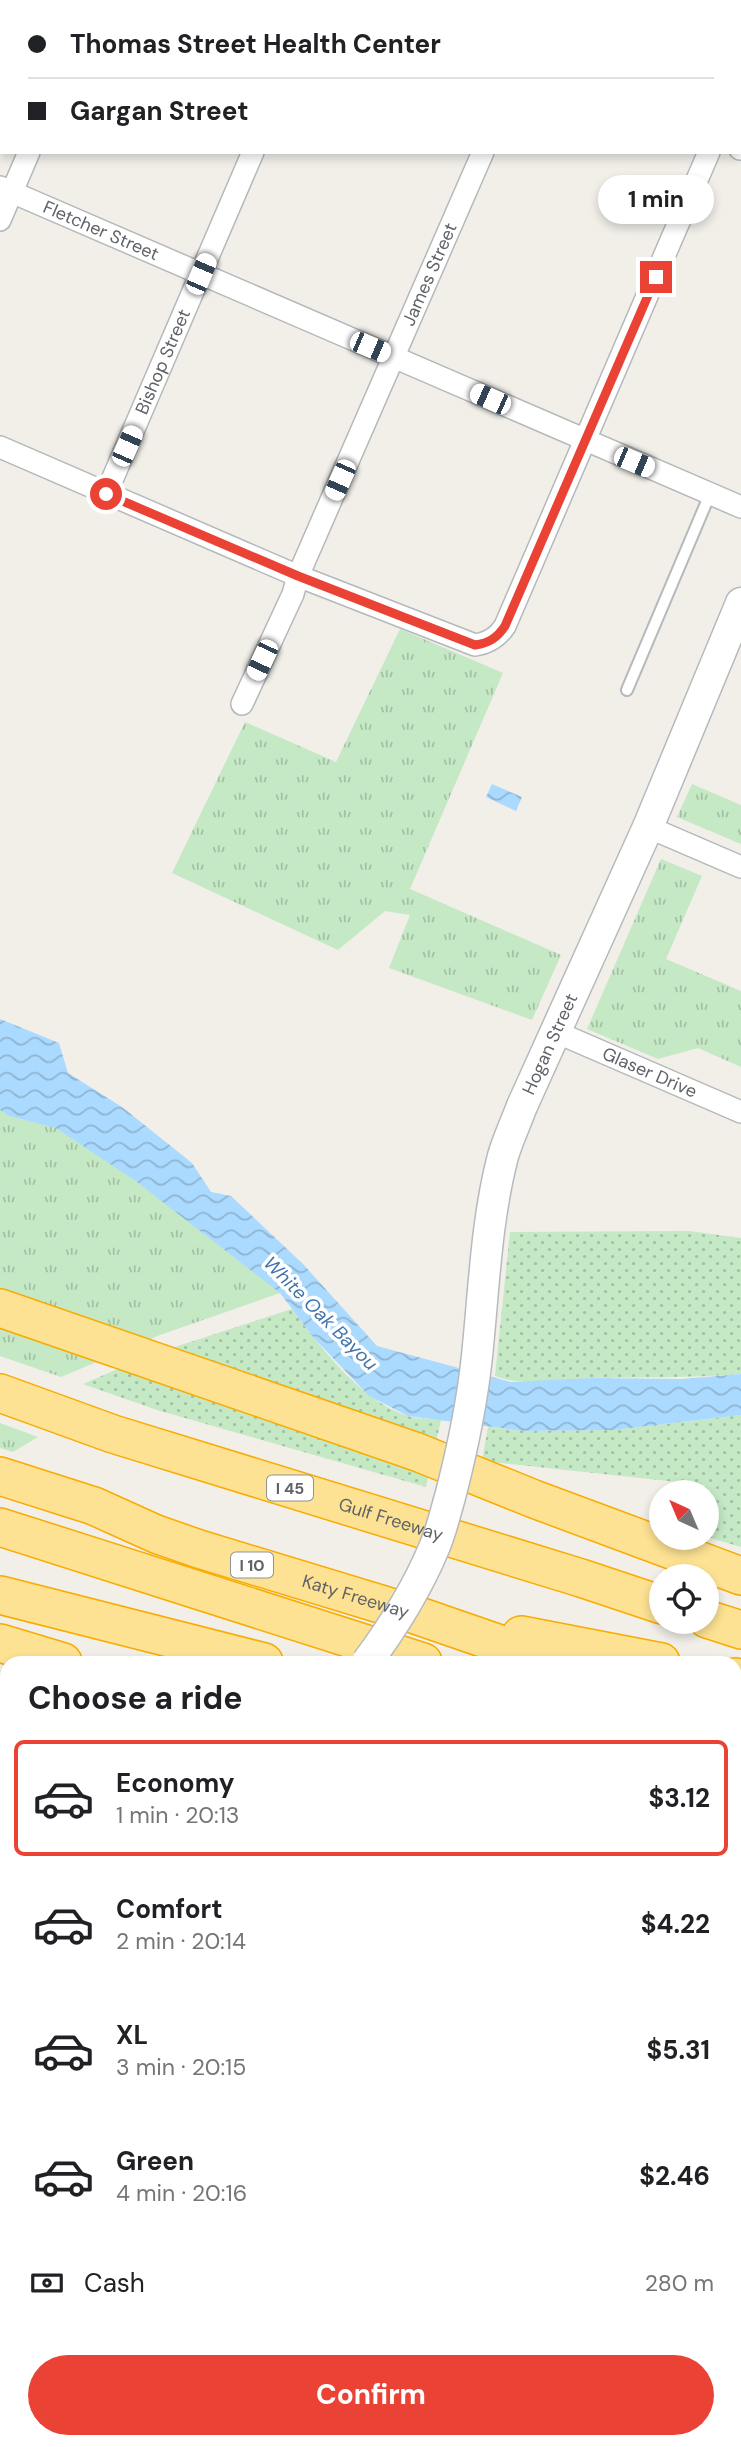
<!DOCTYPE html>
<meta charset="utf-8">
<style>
:root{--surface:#fff;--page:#f6f6f6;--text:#202124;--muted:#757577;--line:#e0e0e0;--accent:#ea4335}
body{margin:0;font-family:"DM Sans",sans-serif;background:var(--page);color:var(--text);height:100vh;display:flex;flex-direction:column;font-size:26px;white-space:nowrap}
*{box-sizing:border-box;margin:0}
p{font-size:23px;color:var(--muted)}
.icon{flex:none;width:38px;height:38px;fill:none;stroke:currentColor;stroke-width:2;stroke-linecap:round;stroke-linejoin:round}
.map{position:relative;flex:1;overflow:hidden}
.panel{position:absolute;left:0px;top:1656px;width:742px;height:793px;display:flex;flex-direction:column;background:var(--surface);border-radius:21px 21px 0 0;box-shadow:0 4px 10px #0003}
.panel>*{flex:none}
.banner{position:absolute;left:0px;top:0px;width:742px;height:154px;box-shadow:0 4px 10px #0003;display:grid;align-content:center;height:154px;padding:0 28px;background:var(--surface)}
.needle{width:46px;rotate:316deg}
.controls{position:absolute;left:649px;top:1480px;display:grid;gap:14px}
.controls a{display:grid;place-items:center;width:70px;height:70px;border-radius:50%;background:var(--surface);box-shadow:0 4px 10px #0003;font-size:35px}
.end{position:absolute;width:32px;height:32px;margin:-16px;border:9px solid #ea4335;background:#fff;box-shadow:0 0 0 4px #fff}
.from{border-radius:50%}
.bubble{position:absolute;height:49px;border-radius:24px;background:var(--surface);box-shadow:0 4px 10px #0003;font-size:23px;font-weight:700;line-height:49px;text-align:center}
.car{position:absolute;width:21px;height:42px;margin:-21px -10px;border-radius:9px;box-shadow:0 0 5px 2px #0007;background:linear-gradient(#fff 24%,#345 0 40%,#fff 0 76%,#345 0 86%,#fff 0)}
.banner b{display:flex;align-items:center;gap:24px;height:66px;font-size:26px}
.banner b+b{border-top:2px solid var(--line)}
.banner i{width:18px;height:18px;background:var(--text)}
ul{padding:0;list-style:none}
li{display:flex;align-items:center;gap:21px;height:116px;margin:0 14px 10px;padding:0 14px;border:4px solid transparent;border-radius:10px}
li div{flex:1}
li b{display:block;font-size:26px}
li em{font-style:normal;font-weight:700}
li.selected{border-color:var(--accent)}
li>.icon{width:63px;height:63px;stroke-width:1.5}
h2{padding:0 28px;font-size:32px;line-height:84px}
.pay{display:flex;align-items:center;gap:18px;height:77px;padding:0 28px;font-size:26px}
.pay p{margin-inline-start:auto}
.button{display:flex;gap:14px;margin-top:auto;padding:14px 28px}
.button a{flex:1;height:80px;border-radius:42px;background:var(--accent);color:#fff;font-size:28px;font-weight:700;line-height:80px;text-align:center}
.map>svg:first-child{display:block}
.grass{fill:url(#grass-tufts)}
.park{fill:url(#park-dots)}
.water{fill:url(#water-waves)}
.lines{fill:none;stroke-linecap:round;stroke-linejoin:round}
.service-casing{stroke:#b5b8bc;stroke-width:14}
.minor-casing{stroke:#b5b8bc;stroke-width:24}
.secondary-casing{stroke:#b6babf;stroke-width:33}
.motorway-casing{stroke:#f9ab00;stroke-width:40}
.service{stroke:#fff;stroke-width:10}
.minor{stroke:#fff;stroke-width:21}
.secondary{stroke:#fff;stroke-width:30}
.motorway{stroke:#fde293;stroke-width:37}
.rail-casing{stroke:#b6b7b8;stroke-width:8}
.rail{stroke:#fff;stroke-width:5;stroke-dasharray:16;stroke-linecap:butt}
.secondary-bridge-casing{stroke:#b6babf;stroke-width:33;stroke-linecap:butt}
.secondary-bridge{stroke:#fff;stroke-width:30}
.route{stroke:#ea4335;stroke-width:9}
.labels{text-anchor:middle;stroke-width:7;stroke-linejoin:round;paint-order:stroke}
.shield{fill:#fff;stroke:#8f9295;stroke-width:2}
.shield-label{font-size:16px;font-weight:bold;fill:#5f6368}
.street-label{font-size:18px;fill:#5f6368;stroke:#fff}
.water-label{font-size:19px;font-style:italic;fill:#4174aa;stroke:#fff}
</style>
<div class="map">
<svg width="741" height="2447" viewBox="0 0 741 2447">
<defs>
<pattern id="grass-tufts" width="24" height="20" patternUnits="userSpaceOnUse" patternTransform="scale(1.75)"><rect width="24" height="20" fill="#c5e8c5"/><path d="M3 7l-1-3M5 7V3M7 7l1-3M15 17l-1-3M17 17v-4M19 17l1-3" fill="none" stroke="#a3c0a4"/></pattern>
<pattern id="park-dots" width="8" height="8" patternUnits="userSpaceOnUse" patternTransform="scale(1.75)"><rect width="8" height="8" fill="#c5e8c5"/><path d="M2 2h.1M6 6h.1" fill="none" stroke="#a3c0a4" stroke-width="1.8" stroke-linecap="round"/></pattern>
<pattern id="water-waves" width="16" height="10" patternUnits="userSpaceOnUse" patternTransform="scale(1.75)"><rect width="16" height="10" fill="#aadaff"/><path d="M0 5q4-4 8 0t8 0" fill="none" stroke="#8eb4d2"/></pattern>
</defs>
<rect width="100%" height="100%" fill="#f1efe8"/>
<g class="grass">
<polygon points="400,629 503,673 410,889 561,955 532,1020 389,968 410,915 385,911 338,950 172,873 245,722 336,762"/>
<polygon points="692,784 741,805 741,844 677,817"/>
<polygon points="661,859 702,876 666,959 741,991 741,1067 698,1048 658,1059 587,1029"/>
<path d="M0,1110c18,13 42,9 60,20 77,49 150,105 220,163l-120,42 -99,42 -61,-21z"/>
<polygon points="0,1423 38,1437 13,1452 0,1448"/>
<polygon points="0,1770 7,1772 7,1835 0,1829"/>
<polygon points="7,1854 7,1988 0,1984 0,1861"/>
<polygon points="735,2018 741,2020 741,2144 735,2150"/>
</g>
<g class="park">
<path d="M689,1231l52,7v136c-50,4 -100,3 -151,4 -31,1 -66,9 -95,-2l15,-144z"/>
<path d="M292,1309c29,38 68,92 116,107 10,3 23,3 33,4l-15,67 -269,-77 -74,-26 67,-29z"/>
<polygon points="741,1415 741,1547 707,1537 707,1493 703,1493 705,1485 482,1461 488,1427 523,1431 613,1430"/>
</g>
<g class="water">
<polygon points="492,784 522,797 516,811 486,797"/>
<polygon points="0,1019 59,1043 68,1073 122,1107 192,1163 211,1192 231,1196 303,1264 377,1346 511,1382 591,1378 682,1379 741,1374 741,1415 613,1430 523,1431 408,1416 369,1396 314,1338 280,1293 137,1182 56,1128 9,1116 0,1110"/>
</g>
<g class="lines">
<g class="service-casing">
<g id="service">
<polyline points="627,690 710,494"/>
<polyline points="241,2447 247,2441"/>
</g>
</g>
<g class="minor-casing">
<g id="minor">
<polyline points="398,0 402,2"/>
<polyline points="94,2 94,0"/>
<polyline points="317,2 317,0"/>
<polyline points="549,2 550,0"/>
<polyline points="740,79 741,77"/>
<polyline points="740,149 741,149"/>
<path id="s1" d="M0,187l741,320"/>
<polyline points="0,220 29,152"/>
<path d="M0,447l298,129 177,69c13,-2 22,-7 30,-19l204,-474"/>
<path id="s2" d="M106,494l147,-342"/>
<path id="s3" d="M242,704l51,-110 5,-18 185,-424"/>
<polyline points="648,827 741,867"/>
<path id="s4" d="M556,1032l185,80"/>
<polyline points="735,2324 741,2318"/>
<polyline points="0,2380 7,2373"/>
<polyline points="432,2441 438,2447"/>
<polyline points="614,2447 620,2441"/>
</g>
</g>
<g class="secondary-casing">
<g id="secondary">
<path id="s5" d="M522,1106l126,-279 93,-224"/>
<polyline points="0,2032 7,2025"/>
</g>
</g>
<g class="motorway-casing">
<g id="motorway">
<polyline points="0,1308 417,1452 534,1499 741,1576"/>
<path id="s6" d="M0,1393l113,41 468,144 81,27"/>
<path id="s7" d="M0,1476l94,30 62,28 43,15 214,65 139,48"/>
<polyline points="0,1527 423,1662"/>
<polyline points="0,1595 264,1662"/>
<polyline points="707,1619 741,1630"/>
<polyline points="521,1635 661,1662"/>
<polyline points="0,1643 63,1662"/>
<polyline points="735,1677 741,1678"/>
<polyline points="735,1727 741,1729"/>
<polyline points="0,1731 7,1733"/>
<polyline points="735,1761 741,1764"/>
<polyline points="735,1811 741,1813"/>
<polyline points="735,1889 741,1891"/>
<polyline points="735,1980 741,1982"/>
</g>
</g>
<use href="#service" class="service"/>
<use href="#minor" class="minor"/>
<use href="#secondary" class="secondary"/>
<use href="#motorway" class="motorway"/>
<g class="rail-casing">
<g id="rail">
<polyline points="735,1941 741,1935"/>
<polyline points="267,2447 273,2441"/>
</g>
</g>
<use href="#rail" class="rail"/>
<g class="secondary-bridge-casing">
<path id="secondary-bridge" d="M367,1662c26,-35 50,-73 67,-114 7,-16 11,-34 16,-51 12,-46 22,-93 27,-141 7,-67 9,-135 26,-200 5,-17 13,-34 19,-50"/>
</g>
<use href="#secondary-bridge" class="secondary-bridge"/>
</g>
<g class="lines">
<path class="route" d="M106,494l192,82 177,69c14,-2 22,-7 30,-19l151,-349"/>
</g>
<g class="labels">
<g class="shield">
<rect x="267" y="1475.5" width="46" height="25" rx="5"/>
<rect x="231" y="1552.5" width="42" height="25" rx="5"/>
</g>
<g class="shield-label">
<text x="290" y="1494">I 45</text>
<text x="252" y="1571">I 10</text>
</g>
<g class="street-label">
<text dy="6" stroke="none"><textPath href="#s1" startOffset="110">Fletcher Street</textPath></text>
<text dy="6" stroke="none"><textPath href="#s3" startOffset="469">James Street</textPath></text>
<text dy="6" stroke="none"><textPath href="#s2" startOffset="144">Bishop Street</textPath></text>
<text dy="6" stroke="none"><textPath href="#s5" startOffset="68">Hogan Street</textPath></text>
<text dy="6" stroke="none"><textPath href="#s4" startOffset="102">Glaser Drive</textPath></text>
<text dy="6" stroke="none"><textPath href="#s6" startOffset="411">Gulf Freeway</textPath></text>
<text dy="6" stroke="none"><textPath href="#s7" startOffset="376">Katy Freeway</textPath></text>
</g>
<g class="water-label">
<text transform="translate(321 1313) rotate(45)" y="7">White Oak Bayou</text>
</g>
</g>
</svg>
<div class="controls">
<a><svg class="needle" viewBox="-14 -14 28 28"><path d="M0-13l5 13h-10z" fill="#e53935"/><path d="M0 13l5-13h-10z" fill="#757577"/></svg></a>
<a><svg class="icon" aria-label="locate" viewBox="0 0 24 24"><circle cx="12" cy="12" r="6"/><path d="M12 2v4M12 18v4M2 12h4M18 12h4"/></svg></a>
</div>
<i class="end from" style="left:106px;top:494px"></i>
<i class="end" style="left:656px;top:277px"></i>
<div class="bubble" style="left:598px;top:175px;width:116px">1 min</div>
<i class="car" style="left:201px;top:274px;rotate:23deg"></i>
<i class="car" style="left:370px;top:347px;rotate:113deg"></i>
<i class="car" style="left:490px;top:399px;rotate:294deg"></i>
<i class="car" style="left:127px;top:446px;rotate:24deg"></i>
<i class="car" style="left:634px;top:462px;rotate:113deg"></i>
<i class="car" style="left:340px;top:480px;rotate:204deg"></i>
<i class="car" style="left:262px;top:660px;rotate:205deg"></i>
<div class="banner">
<b><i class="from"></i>Thomas Street Health Center</b>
<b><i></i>Gargan Street</b>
</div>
<section class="panel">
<h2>Choose a ride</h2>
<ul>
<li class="selected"><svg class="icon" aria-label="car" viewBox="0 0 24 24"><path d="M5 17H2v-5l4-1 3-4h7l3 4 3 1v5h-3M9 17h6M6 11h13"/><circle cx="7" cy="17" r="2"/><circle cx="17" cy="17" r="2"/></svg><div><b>Economy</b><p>1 min · 20:13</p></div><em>$3.12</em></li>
<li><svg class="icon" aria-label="car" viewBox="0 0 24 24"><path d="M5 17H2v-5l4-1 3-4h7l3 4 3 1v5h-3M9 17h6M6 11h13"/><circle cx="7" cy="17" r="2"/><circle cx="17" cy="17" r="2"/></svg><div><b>Comfort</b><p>2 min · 20:14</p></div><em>$4.22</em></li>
<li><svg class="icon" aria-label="car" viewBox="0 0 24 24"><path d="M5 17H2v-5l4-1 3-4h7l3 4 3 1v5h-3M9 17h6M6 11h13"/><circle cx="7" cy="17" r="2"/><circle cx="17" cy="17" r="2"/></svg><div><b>XL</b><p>3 min · 20:15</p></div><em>$5.31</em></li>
<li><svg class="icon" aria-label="car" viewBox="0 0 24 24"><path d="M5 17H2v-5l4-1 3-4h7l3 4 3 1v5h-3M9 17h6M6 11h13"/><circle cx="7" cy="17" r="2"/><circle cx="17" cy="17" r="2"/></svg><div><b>Green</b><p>4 min · 20:16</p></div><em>$2.46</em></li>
</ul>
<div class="pay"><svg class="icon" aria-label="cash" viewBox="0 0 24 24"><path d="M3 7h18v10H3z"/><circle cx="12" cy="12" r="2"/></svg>Cash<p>280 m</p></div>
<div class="button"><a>Confirm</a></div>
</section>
</div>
